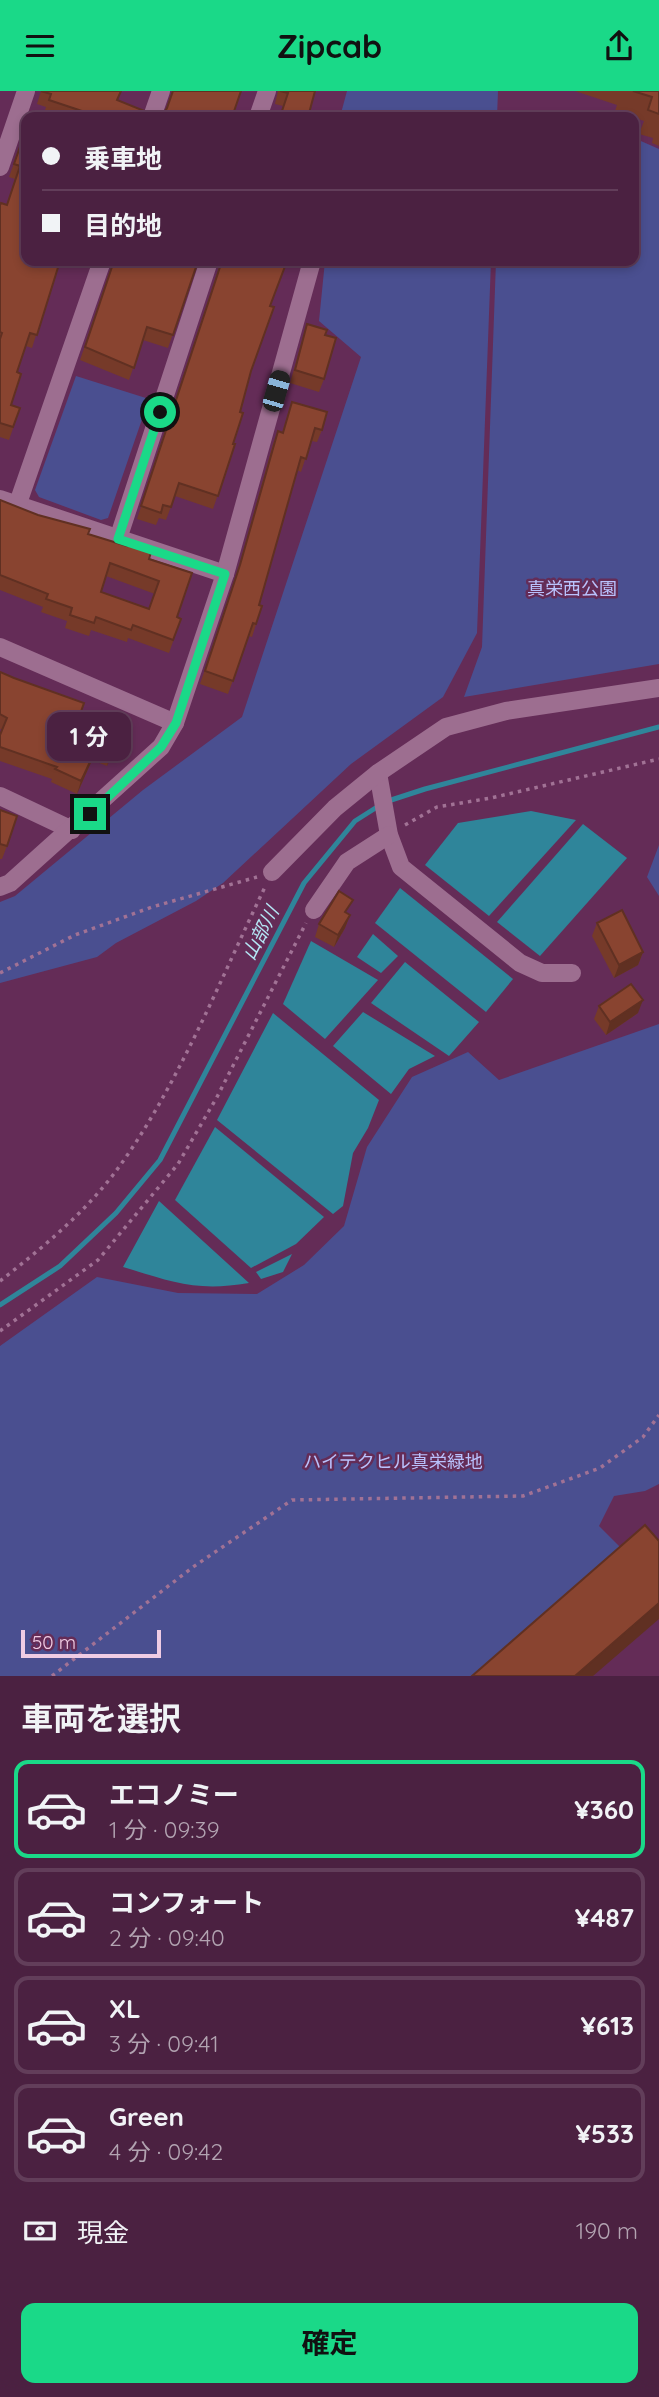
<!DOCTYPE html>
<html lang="ja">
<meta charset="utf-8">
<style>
:root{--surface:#4b2141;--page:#552e4c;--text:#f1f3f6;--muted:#b2a3b1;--line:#623e5a;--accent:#1ad988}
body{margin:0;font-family:Quicksand,"Noto Sans JP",sans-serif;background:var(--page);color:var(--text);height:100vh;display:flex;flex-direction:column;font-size:26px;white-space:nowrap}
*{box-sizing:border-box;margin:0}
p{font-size:23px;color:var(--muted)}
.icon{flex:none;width:38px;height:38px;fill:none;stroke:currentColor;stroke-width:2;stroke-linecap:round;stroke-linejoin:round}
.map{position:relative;height:1585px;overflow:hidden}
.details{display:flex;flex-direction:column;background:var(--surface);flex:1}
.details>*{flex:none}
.banner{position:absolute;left:21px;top:21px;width:618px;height:154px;border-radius:14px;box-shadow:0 4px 10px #0003,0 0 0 2px var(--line);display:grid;align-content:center;height:154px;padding:0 21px;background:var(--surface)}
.scale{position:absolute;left:21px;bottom:18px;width:140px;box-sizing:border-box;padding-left:7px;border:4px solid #efcce4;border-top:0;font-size:19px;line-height:24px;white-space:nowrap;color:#efcce4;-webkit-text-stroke:5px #642c57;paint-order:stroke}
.end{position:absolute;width:32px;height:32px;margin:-16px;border:9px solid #1ad988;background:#111;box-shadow:0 0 0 4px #111}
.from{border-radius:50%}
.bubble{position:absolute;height:49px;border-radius:14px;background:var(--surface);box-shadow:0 4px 10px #0003,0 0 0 2px var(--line);font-size:23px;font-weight:700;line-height:49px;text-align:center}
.car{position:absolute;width:21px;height:42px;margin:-21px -10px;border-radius:9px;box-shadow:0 0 5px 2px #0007;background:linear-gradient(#222 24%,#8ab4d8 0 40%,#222 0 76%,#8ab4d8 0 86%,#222 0)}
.banner b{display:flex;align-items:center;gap:24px;height:66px;font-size:26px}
.banner b+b{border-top:2px solid var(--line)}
.banner i{width:18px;height:18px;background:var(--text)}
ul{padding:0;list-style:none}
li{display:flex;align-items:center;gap:21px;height:98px;margin:0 14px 10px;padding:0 7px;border:4px solid var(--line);border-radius:14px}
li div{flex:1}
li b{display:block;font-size:26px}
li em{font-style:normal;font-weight:700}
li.selected{border-color:var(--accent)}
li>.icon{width:63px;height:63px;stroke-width:1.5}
h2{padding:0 21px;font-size:32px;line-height:84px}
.pay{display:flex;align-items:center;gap:18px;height:77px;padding:0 21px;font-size:26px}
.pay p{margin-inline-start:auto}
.primary-button{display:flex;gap:14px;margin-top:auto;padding:14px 21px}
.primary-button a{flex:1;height:80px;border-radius:14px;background:var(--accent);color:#111;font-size:28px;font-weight:700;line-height:80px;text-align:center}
header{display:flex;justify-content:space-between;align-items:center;height:91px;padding:0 21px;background:var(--accent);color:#111;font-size:32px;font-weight:700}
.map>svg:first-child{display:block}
.green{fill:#4a4f90}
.water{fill:#2f859a}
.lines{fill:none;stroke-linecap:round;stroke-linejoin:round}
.stream{stroke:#2f859a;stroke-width:5}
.path{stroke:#a17295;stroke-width:3.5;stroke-dasharray:3.5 5;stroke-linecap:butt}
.minor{stroke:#9d6e90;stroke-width:18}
.wall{fill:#763a29;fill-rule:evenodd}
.shaded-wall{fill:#603022}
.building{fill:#894430;stroke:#603022;stroke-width:2;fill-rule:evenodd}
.route{stroke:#1ad988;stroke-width:9}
.labels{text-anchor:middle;stroke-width:5;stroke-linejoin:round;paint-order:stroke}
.park-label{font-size:18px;fill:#b9c2fd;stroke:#642c57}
.water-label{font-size:19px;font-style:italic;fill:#b4e7f5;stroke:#642c57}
</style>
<header><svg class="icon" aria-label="menu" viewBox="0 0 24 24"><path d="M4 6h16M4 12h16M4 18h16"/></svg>Zipcab<svg class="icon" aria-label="share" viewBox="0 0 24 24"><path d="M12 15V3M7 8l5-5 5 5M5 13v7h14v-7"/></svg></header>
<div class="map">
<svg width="659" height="1585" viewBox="0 0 659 1585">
<rect width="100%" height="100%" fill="#642c57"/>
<g class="green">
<polygon points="347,0 498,0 497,26 340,26"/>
<polygon points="502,20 571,22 580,26 502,26"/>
<polygon points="634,47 659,58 659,573 464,606 482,556 496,170 634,170"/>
<polygon points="325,170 491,170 477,542 443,606 351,673 223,792 196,810 116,852 97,866 0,892 0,811 15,805 143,699 242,626 361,266 319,230"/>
<polygon points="76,285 149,308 108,427 101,429 39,406 35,399"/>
<polygon points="659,754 659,805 647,786"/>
<polygon points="659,933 659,1393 645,1400 614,1405 599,1435 620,1456 476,1585 0,1585 0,1255 97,1186 178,1202 257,1203 304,1174 344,1135 367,1056 412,986 468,961 499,989"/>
</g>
<g class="water">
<polygon points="531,720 576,729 489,825 425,774 458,732"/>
<polygon points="583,733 627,767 540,865 497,831"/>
<polygon points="400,797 513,888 486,921 375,832"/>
<polygon points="373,843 398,865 381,882 357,866"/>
<polygon points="311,850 378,889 325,948 283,913"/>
<polygon points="405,871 479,931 449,965 371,912"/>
<polygon points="363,921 435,965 409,978 391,1003 333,955"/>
<polygon points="273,922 379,1009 368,1037 353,1062 343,1115 333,1123 217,1029"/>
<polygon points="215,1036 324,1126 296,1153 251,1177 175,1109"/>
<path d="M159,1110l90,82c-53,9 -76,-1 -126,-16z"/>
<polygon points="292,1163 283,1181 261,1188 256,1181"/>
</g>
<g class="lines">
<polyline class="stream" points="0,1214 60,1175 116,1122 160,1069 304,792 355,730 385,711 425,698 659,636"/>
<g class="path">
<polyline points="405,734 437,716 491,707 659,668"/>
<polyline points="0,882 75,844 152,816 257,786"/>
<path d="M0,1190c41,-32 81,-65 113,-106 62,-82 107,-195 152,-288"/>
<polyline points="0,1240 98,1169 178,1073 217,1006 306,832"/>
<polyline points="52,1585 193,1476 292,1409 523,1405 600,1377 643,1346 659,1324"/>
</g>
<g class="minor">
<polyline points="152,26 161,0"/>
<polyline points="258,26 267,0"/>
<polyline points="0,76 26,0"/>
<polyline points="0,408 225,483"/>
<polyline points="17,415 102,170"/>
<polyline points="118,448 209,170"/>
<polyline points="0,556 175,632"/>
<polyline points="378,682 389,744 401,776 520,872 542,882 572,882"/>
<polyline points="0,705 72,739"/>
<polyline points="272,781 335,717 378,682 446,636 506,620 659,597"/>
<polyline points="0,796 10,792 161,656 175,632 225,483 312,170"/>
<polyline points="314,819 347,771 389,744"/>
</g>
</g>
<g class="wall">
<polygon points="41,0 117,9 154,24 164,22 166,18 172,0 241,0 232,26 57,26 44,22 46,16 37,13"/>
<polygon points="278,0 315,0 283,15 275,13"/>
<polygon points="575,0 659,0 659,55 652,52 653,47 639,43 644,30 615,20 617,14"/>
<polygon points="22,50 26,170 61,170 56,181 32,257 26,255 17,281 11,314 20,317 9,349 0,346 0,114 7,114 15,88 9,86"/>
<polygon points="112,170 198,170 168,257 143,249 129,289 80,269 113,174"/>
<polygon points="218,170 287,170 270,215 251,280 233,353 235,353 213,418 175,405 166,429 159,427 156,434 137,428 220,174"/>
<polygon points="307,233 325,244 324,288 319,301 290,292"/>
<polygon points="292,311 322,339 317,351 311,350 301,381 297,379 259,514 262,515 252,546 249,545 228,603 200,593 236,487 273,353 278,340 282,342"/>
<path d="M0,409l149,59 28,58 4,2 -12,34 -41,-15 -1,4 -36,-12 -2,6 -24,-8 2,-7 -26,-9 2,-5 -43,-17zM106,485l49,18 -6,15 -48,-17z"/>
<polygon points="0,581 79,626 118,651 107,675 92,669 77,703 51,691 52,688 0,670 0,644 2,639 0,638"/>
<polygon points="0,719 7,755 2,768 0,768"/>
<polygon points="347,823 350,824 345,837 334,856 315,846 319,833"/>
<polygon points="597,832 643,861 638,874 614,887 592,845"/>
<polygon points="599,915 638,922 606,944 594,928"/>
</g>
<g class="shaded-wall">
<polygon points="122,638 118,651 107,675 111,662"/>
<polygon points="97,656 92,669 77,703 81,690"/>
<polygon points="350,824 345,837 334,856 338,844"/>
<polygon points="643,861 638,874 614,887 619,874"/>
<polygon points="643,909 638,922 606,944 610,931"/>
<polygon points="659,1512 659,1528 593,1585 575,1585"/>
</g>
<g class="building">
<polygon points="41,0 121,0 117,9 154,24 164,22 167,17 173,0 241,0 232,26 227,26 221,24 220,26 100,26 49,9 51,3"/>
<polygon points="280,0 315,0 308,26 280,26 288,2"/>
<polygon points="633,0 659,0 659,23 648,19 652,6"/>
<polygon points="22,50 26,51 26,170 60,170 37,244 30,242 17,281 21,283 11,314 20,317 13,336 0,332 0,248 2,242 0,241 0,114 1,112 7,114 20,75 14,73"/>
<polygon points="114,170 198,170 173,244 147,236 134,277 85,256"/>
<polygon points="222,170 287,170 270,215 274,216 251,280 240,321 243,322 233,353 235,353 218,405 179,392 171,416 163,414 161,422 141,415"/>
<polygon points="307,233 327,239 325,244 336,247 324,288 295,279"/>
<polygon points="292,311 327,321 322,339 315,337 306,368 301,366 259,514 262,515 256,533 253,532 233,590 205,580 240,474 278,340 283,342"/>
<path d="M0,409l38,15 52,14 -2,5 39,12 2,-5 23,8 -3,10 43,14 -15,44 4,2 -8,21 -40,-15 -2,5 -35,-13 -2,6 -24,-8 2,-7 -26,-9 2,-5 -48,-19zM110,472l49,18 -10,28 -48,-17z"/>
<polygon points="0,581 14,587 84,612 79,626 106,638 109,632 122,638 111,662 97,656 81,690 55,678 57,676 0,656 0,644 7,627 0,623"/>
<polygon points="0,719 17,725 7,755 0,753"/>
<polygon points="339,800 353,809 345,821 350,824 338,844 319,833"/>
<polygon points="622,819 643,861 619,874 597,832"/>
<polygon points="631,893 643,909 610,931 599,915"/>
<polygon points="645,1434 659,1450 659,1512 575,1585 472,1585"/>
</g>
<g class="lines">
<polyline class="route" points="90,723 161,656 176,632 225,483 118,448 160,321"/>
</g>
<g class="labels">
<g class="park-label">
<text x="572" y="504">真栄西公園</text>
<text x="393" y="1377">ハイテクヒル真栄緑地</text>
</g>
<g class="water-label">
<text transform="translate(260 842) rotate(-63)" y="7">山部川</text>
</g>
</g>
</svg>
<div class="scale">50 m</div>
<i class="end from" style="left:160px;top:321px"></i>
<i class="end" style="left:90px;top:723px"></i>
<div class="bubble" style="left:47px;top:621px;width:84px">1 分</div>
<i class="car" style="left:276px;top:300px;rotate:16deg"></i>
<div class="banner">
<b><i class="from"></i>乗車地</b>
<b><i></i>目的地</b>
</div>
</div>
<section class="details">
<h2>車両を選択</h2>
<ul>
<li class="selected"><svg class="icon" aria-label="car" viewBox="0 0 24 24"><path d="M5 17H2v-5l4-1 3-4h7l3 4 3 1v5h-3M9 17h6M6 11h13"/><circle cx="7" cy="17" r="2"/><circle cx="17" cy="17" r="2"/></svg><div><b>エコノミー</b><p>1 分 · 09:39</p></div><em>¥360</em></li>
<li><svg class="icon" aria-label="car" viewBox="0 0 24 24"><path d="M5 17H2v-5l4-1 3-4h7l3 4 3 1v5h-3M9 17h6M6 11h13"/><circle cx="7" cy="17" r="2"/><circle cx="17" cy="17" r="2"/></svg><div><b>コンフォート</b><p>2 分 · 09:40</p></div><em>¥487</em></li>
<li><svg class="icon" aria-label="car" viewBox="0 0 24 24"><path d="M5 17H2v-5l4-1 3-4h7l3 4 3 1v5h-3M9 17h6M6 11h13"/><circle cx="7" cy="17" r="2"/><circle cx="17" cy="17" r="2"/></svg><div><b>XL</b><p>3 分 · 09:41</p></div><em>¥613</em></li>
<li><svg class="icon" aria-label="car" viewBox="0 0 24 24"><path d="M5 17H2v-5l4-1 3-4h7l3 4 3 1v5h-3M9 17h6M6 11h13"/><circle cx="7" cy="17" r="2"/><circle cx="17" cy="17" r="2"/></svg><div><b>Green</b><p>4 分 · 09:42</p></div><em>¥533</em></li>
</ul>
<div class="pay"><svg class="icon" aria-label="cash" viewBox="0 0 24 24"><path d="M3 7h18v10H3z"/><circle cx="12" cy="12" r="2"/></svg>現金<p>190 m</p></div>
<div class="primary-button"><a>確定</a></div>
</section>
